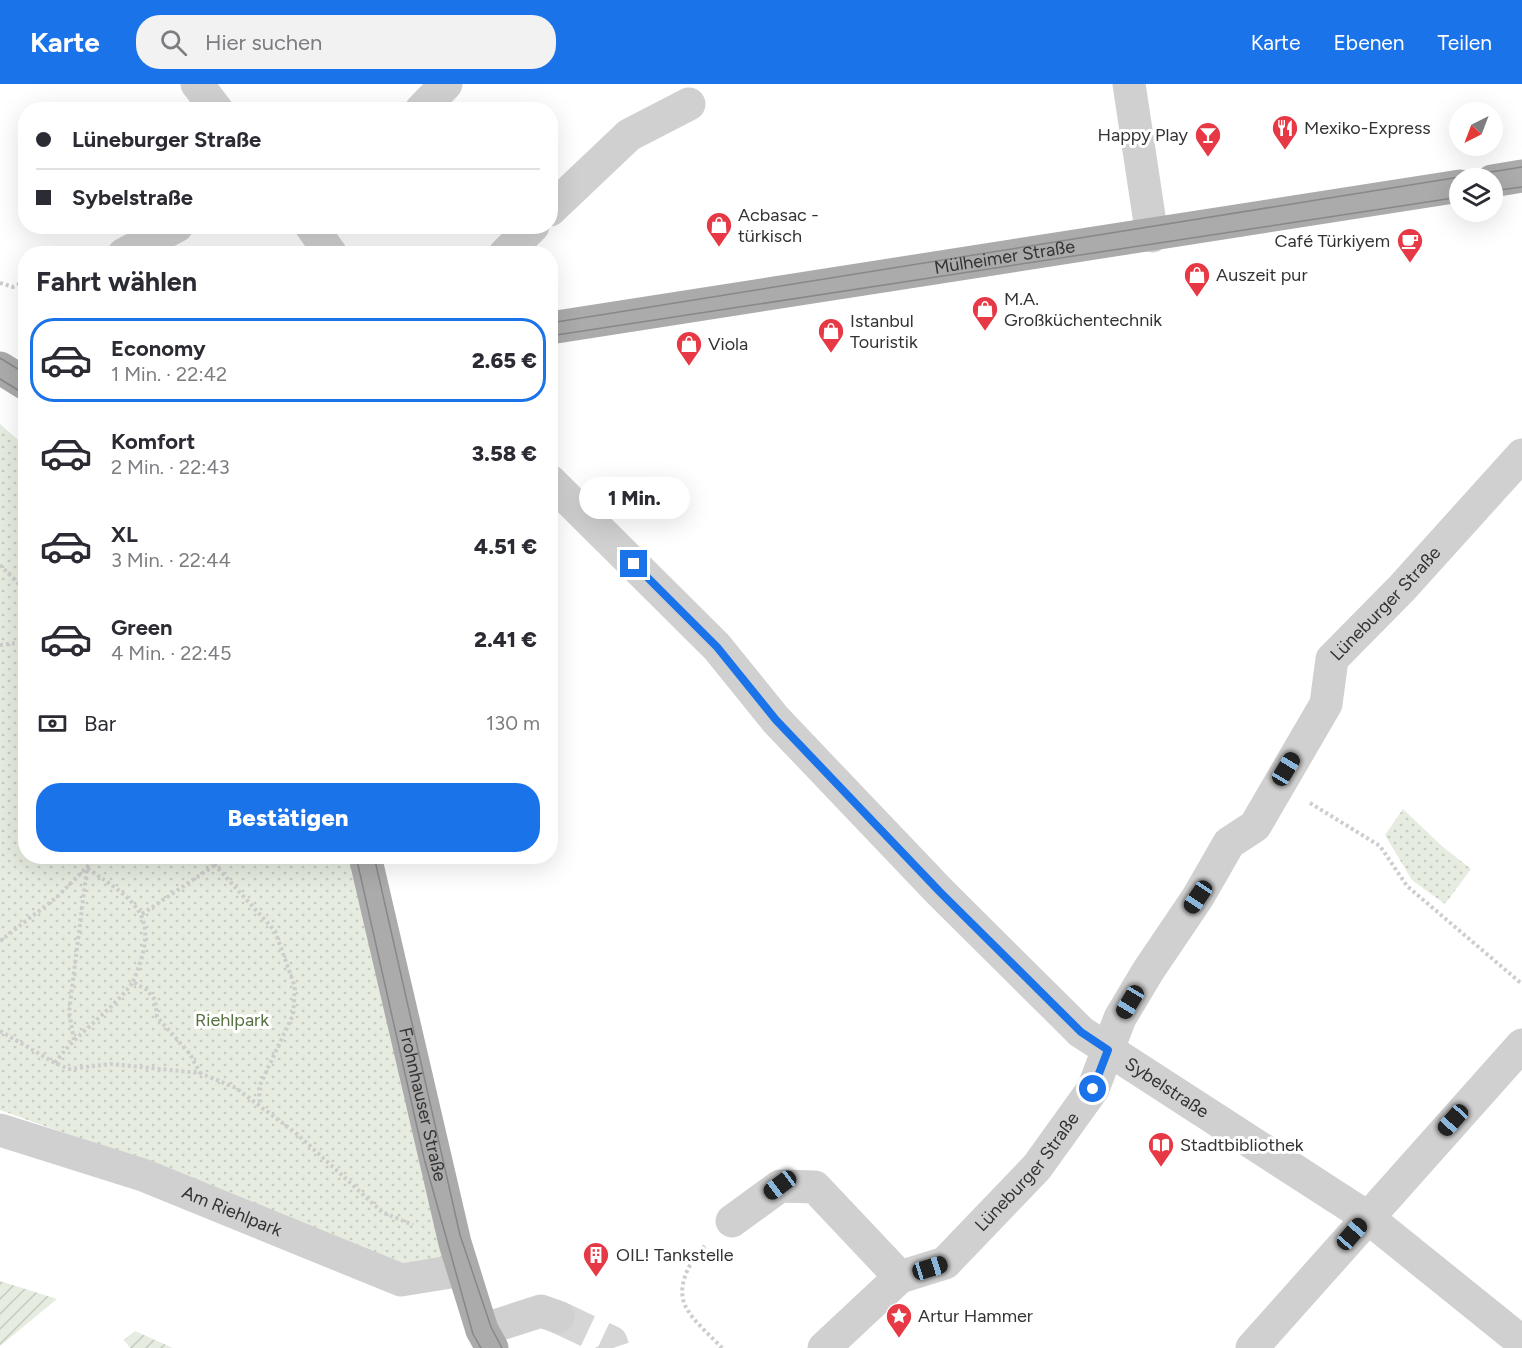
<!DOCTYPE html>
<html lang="de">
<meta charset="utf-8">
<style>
:root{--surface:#fff;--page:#f2f2f3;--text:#2b2b33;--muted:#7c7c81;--line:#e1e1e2;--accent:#1a73e8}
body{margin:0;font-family:Figtree,sans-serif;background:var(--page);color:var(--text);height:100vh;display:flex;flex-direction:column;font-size:22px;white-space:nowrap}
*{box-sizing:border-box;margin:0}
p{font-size:20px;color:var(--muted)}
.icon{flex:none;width:33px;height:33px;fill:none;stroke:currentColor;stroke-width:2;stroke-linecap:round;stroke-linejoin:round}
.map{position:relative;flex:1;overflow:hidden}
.sheet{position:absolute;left:18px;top:162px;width:540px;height:618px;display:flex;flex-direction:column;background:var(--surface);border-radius:24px;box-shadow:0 6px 24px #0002}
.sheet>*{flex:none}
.guide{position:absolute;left:18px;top:18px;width:540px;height:132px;border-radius:24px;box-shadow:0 6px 24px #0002;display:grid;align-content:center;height:132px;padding:0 18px;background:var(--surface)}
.needle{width:39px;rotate:222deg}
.controls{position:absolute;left:1449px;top:18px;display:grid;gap:12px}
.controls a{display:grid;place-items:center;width:54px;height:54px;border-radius:50%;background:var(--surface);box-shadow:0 6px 24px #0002;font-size:30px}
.end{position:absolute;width:27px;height:27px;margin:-14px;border:8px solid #1a73e8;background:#fff;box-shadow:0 0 0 3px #fff}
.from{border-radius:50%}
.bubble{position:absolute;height:42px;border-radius:21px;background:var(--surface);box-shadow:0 6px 24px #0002;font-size:20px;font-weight:800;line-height:42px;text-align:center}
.car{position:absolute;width:18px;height:36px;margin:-18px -9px;border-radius:8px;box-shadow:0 0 4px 2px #0007;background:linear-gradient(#222 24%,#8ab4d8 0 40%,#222 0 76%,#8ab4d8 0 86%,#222 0)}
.guide b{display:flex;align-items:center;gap:21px;height:57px;font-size:22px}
.guide b+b{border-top:2px solid var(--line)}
.guide i{width:15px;height:15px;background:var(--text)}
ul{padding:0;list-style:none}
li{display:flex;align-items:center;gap:18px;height:84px;margin:0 12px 9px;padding:0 6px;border:3px solid transparent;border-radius:24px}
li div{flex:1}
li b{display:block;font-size:22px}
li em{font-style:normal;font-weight:800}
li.active{border-color:var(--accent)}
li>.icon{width:54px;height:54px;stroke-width:1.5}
h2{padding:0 18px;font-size:27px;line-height:72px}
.pay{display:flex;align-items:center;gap:15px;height:66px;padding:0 18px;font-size:22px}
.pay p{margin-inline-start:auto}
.action{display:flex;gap:12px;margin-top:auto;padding:12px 18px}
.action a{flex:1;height:69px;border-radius:24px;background:var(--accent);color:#fff;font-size:24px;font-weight:800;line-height:69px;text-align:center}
header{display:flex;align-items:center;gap:36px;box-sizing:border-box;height:84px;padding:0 30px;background:var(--accent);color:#fff}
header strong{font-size:28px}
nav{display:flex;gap:33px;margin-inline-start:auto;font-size:21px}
.search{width:420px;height:54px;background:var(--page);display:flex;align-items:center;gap:15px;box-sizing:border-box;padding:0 21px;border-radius:24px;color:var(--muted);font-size:22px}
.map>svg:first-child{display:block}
.park{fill:url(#park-dots)}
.garden{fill:url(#garden-furrows)}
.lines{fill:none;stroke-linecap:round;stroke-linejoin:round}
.minor-tunnel{stroke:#d6d6d6;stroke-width:33;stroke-dasharray:33 16;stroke-linecap:butt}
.path{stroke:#cdcdcd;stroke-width:4;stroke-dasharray:3 3;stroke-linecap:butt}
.minor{stroke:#d0d0d0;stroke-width:33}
.major{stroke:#ababab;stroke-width:33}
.tram{stroke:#888;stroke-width:1.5}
.route{stroke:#1a73e8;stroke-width:8}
.labels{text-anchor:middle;stroke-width:6;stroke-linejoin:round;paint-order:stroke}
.poi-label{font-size:18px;fill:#333;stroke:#fff;text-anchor:start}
.street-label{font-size:18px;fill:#333;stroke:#fff}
.park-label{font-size:18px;fill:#56703f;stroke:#fff}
</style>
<header>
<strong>Karte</strong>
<div class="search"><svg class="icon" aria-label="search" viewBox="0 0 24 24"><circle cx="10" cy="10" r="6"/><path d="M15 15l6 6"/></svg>Hier suchen</div>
<nav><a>Karte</a><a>Ebenen</a><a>Teilen</a></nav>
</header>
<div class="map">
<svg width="1522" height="1264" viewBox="0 0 1522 1264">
<defs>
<pattern id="park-dots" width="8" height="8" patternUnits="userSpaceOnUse" patternTransform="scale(1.5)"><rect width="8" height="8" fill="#e6ecdf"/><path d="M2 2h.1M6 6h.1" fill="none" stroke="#c6cbc0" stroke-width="1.8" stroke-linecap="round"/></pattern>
<pattern id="garden-furrows" width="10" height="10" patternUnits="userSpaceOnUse" patternTransform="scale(1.5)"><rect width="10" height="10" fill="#e6ecdf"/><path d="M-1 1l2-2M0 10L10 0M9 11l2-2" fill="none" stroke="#c6cbc0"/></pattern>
</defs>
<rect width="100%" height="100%" fill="#fff"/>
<g class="park">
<polygon points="0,340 25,362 26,772 363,773 452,1165 441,1186 397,1180 189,1094 0,1026"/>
<polygon points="1403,725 1443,763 1471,785 1445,820 1412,796 1385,751"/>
</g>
<g class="garden">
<polygon points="0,1197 57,1215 0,1262"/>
<polygon points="135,1247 173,1264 130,1264 124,1256"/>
</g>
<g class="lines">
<polyline class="minor-tunnel" points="558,1233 611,1258 613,1264"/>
<g class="path">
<polyline points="0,199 13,203 26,197"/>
<polyline points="0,481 26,507"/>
<polyline points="0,561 26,558"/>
<polyline points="1310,719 1380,762 1407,802 1522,900"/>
<polyline points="198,772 215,781 275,847 295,903 293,931 259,1003 260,1021"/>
<polyline points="142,830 215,781 219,772"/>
<polyline points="0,857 57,813 98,772"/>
<polyline points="0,947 55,979 69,985 111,980 200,989 236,1004 297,1050 382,1128 413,1141"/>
<path d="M74,956l-5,-28 18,-144c52,36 74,47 46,114"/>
<path d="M55,979c22,-31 55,-50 78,-81l14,8 8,10 2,17 33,37 10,19"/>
<path d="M705,1162c-15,14 -31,42 -18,63 8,14 24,27 35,39"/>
</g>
<g class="minor">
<polyline points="197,0 217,26"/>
<polyline points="1129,0 1152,152"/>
<polyline points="421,26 446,0"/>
<polyline points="550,126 629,51 689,20"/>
<polyline points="311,142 331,170"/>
<polyline points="124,170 177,142"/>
<polyline points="505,170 533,142"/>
<path id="s1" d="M550,397l167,166 59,73 164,172 141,140 286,185 155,125"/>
<path id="s2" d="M0,1046l143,45 258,105 62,-10"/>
<polyline points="732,1137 780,1102 815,1103 900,1193"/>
<polyline points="482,1246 541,1227 558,1233"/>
<path id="s3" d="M824,1264l76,-71 45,-14 92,-96 56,-78 27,-71 28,-47 50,-74 31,-54 26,-17 71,-122 6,-45 70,-71 120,-133"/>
<polyline points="1252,1264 1522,961"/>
</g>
<g class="major">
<polyline points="1492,97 1522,92"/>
<path id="s4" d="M550,244l910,-142"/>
<polyline points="0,284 26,300"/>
<path id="s5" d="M365,772l90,387 27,87 10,18"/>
</g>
<g class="tram">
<polyline points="1492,107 1522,103"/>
<polyline points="550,239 1522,83"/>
<polyline points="550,252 1460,113"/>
<polyline points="0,274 26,290"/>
<polyline points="0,295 26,311"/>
<polyline points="356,772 424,1074 473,1250 481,1264"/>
<polyline points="374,772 460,1151 491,1243 502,1264"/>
</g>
</g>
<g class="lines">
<polyline class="route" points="634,480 717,563 776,636 940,808 1081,948 1108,966 1093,1005"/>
</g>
<defs>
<g id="restaurant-pin" transform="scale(1.35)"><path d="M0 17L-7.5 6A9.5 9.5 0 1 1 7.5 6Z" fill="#e73845" stroke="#fff"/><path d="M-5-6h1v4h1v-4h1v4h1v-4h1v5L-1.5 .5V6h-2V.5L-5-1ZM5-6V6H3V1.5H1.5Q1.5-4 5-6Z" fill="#fff"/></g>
<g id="bar-pin" transform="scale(1.35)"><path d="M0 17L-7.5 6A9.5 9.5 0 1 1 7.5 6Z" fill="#e73845" stroke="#fff"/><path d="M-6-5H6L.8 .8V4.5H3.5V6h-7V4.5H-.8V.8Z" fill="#fff"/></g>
<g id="shop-pin" transform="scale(1.35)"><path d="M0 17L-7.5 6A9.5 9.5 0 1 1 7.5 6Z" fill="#e73845" stroke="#fff"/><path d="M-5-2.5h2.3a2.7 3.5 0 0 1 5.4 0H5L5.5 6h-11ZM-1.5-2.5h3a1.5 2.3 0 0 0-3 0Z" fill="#fff"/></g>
<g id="cafe-pin" transform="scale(1.35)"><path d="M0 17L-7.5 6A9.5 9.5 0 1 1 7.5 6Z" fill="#e73845" stroke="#fff"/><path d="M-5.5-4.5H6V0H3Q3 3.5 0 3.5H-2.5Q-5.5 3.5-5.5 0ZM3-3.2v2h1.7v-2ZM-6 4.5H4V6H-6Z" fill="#fff"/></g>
<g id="library-pin" transform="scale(1.35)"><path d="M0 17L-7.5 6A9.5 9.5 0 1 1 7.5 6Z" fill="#e73845" stroke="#fff"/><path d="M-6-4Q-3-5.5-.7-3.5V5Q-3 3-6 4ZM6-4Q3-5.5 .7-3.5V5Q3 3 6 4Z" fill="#fff"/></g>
<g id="building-pin" transform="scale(1.35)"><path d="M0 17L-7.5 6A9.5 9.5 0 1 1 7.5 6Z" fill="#e73845" stroke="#fff"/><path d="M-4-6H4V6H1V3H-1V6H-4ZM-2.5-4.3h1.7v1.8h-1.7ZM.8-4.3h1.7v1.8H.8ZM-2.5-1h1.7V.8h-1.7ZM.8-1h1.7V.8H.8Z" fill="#fff"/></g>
<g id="sight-pin" transform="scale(1.35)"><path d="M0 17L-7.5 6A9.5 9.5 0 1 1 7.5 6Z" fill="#e73845" stroke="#fff"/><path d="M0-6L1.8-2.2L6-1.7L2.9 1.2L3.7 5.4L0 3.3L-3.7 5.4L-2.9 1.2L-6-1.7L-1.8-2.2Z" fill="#fff"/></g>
</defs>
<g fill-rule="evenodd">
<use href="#restaurant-pin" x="1285" y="44"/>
<use href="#bar-pin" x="1208" y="51"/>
<use href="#shop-pin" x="719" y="141"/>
<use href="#cafe-pin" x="1410" y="157"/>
<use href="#shop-pin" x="1197" y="191"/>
<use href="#shop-pin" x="985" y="225"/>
<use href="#shop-pin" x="831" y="247"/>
<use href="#shop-pin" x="689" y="260"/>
<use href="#library-pin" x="1161" y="1061"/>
<use href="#building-pin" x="596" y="1171"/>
<use href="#sight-pin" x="899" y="1232"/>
</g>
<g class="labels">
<g class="poi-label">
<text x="1304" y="50">Mexiko-Express</text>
<text x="1188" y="57" text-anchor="end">Happy Play</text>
<text x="738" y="137">Acbasac -<tspan x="738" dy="21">türkisch</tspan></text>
<text x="1390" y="163" text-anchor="end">Café Türkiyem</text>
<text x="1216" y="197">Auszeit pur</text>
<text x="1004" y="221">M.A.<tspan x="1004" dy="21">Großküchentechnik</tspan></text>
<text x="850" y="243">Istanbul<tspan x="850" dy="21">Touristik</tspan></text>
<text x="708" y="266">Viola</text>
<text x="1180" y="1067">Stadtbibliothek</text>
<text x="616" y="1177">OIL! Tankstelle</text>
<text x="918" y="1238">Artur Hammer</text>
</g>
<g class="street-label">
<text dy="6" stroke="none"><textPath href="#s4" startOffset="460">Mülheimer Straße</textPath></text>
<text dy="6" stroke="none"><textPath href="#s3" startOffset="957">Lüneburger Straße</textPath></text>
<text dy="6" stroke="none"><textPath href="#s1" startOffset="868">Sybelstraße</textPath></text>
<text dy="6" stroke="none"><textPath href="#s5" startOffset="255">Frohnhauser Straße</textPath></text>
<text dy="6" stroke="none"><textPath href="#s3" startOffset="274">Lüneburger Straße</textPath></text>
<text dy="6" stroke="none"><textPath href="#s2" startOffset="246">Am Riehlpark</textPath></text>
</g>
<g class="park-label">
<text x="232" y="942">Riehlpark</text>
</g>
</g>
</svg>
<div class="controls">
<a><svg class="needle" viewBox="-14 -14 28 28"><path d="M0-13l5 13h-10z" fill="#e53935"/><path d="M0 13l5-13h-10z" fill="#7c7c81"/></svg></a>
<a><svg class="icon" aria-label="layers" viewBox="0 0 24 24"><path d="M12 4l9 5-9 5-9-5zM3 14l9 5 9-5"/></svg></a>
</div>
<i class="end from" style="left:1093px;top:1005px"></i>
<i class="end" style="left:634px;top:480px"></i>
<div class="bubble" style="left:579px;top:393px;width:111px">1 Min.</div>
<i class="car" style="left:1286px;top:685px;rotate:31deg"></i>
<i class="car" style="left:1198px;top:813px;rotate:214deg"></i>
<i class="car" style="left:1130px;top:918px;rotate:211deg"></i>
<i class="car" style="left:1453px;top:1036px;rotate:222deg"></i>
<i class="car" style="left:780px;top:1101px;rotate:233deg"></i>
<i class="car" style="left:1352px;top:1150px;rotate:41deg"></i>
<i class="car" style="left:930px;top:1184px;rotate:73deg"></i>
<div class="guide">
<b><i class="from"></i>Lüneburger Straße</b>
<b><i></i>Sybelstraße</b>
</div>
<section class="sheet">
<h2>Fahrt wählen</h2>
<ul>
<li class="active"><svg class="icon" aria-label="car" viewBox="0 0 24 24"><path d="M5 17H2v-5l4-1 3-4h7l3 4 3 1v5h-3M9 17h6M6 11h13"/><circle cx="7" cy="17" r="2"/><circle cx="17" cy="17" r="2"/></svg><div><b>Economy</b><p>1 Min. · 22:42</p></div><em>2.65 €</em></li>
<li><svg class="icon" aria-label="car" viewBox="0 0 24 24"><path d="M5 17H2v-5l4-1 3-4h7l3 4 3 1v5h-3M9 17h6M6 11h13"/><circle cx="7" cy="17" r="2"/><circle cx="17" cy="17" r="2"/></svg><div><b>Komfort</b><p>2 Min. · 22:43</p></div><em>3.58 €</em></li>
<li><svg class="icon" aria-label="car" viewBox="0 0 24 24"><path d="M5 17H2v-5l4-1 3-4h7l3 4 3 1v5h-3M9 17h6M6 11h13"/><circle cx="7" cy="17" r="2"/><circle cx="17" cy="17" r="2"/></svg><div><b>XL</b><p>3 Min. · 22:44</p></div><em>4.51 €</em></li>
<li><svg class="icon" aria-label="car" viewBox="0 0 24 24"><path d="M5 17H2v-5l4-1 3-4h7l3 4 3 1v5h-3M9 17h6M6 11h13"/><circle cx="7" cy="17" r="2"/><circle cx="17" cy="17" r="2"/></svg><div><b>Green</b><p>4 Min. · 22:45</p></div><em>2.41 €</em></li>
</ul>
<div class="pay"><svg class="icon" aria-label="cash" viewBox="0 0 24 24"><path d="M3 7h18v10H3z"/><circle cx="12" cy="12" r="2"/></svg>Bar<p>130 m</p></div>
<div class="action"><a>Bestätigen</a></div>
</section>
</div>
